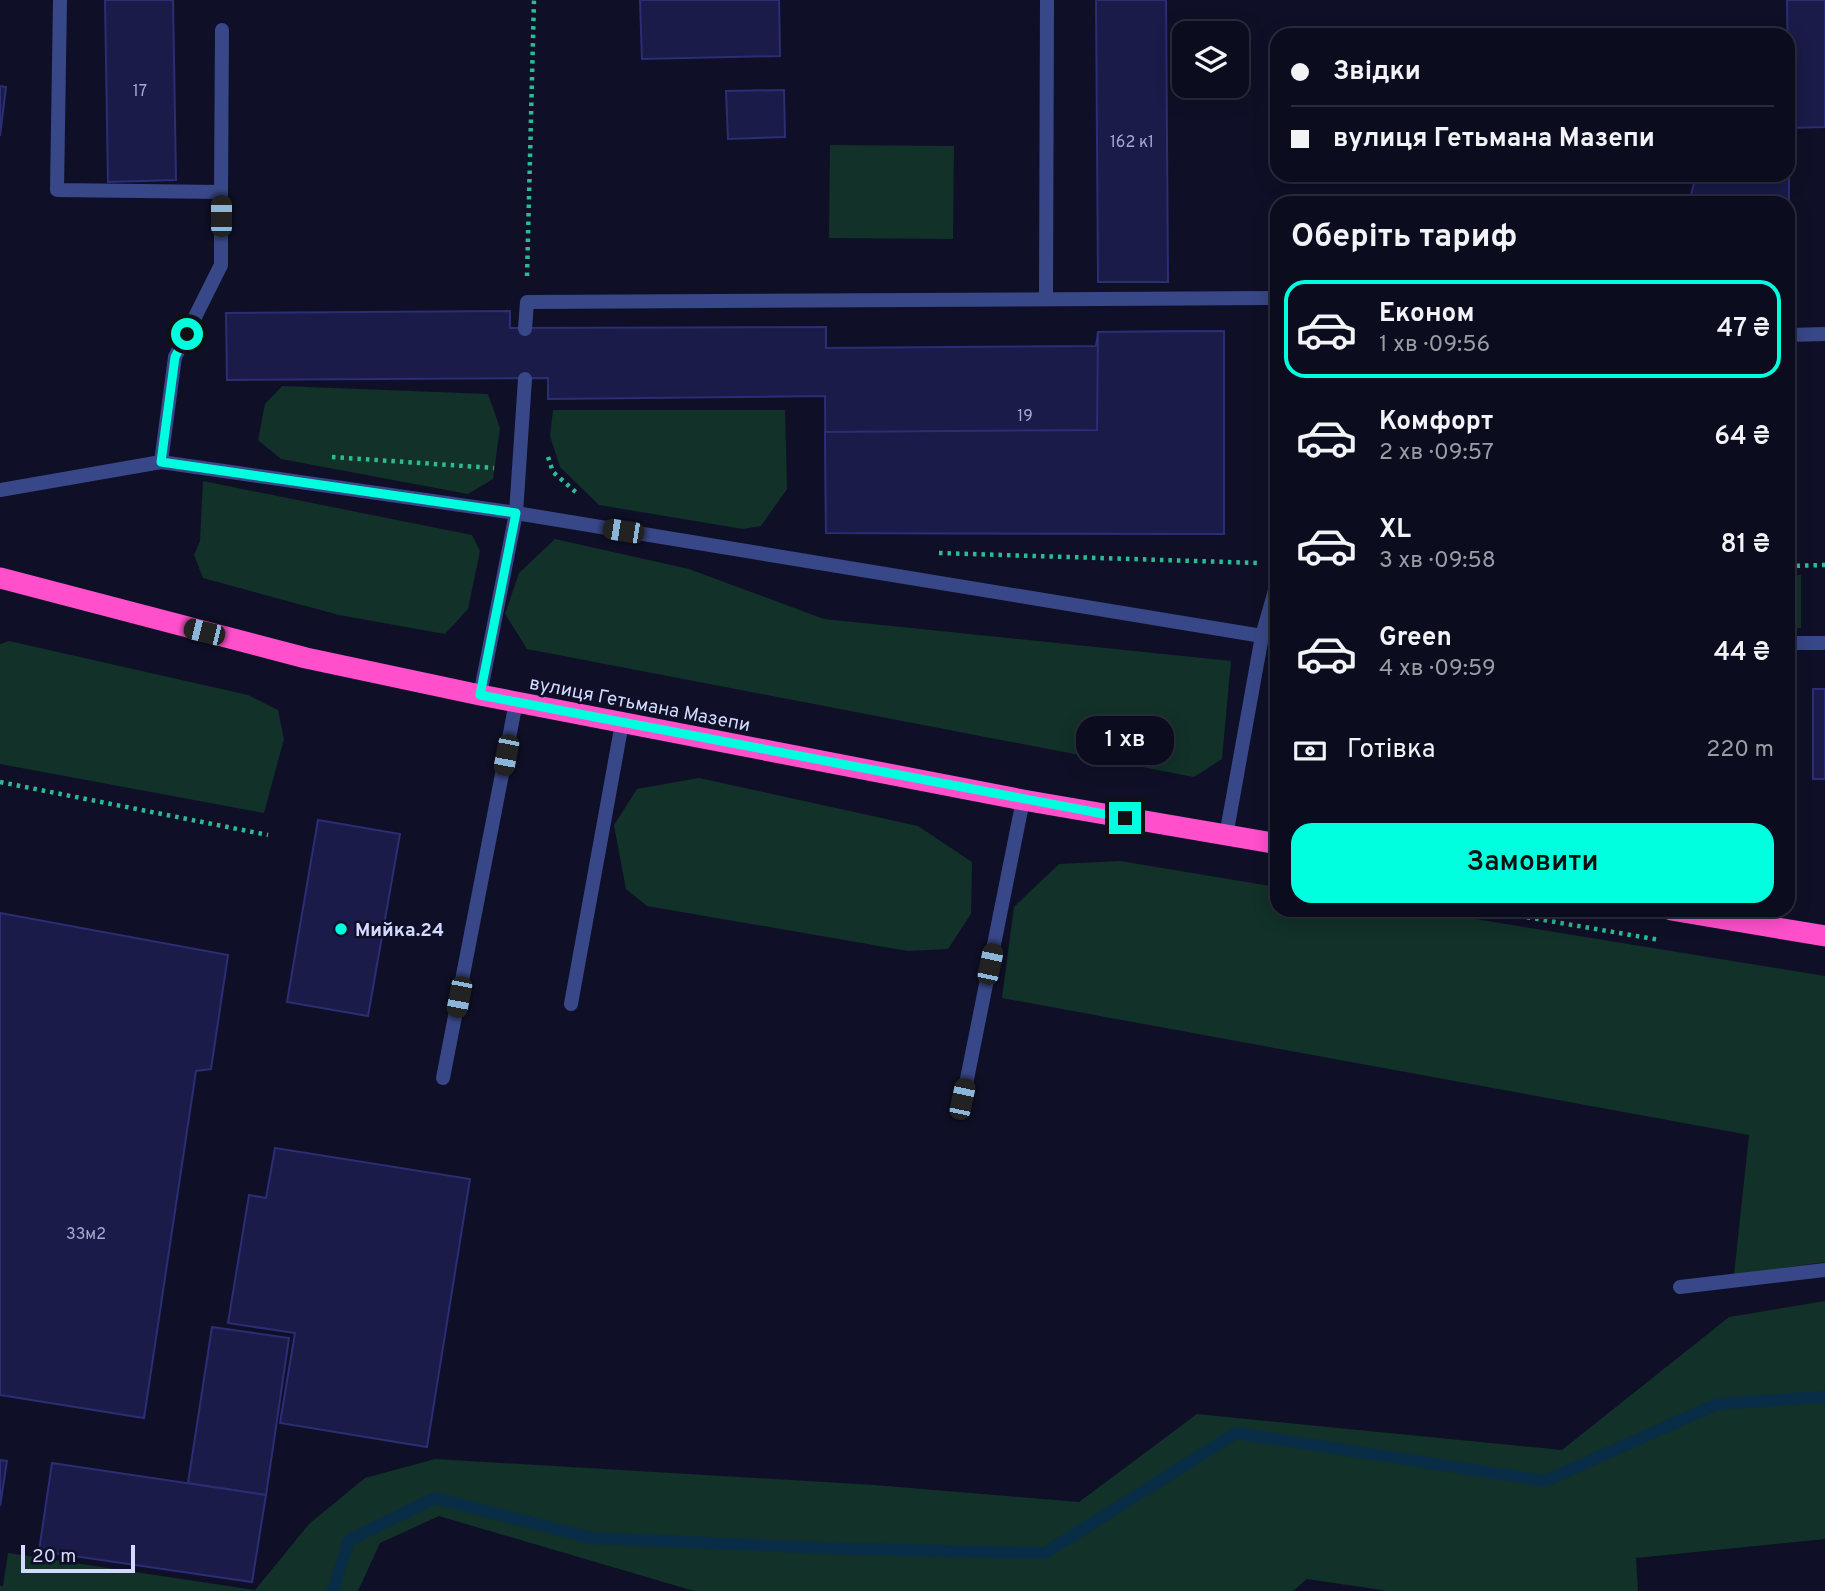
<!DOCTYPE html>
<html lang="uk">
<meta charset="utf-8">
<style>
:root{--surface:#0b0c1d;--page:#191a2a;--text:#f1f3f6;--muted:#9a9ba4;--line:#2b2c3b;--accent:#00ffdf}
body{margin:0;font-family:Overpass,sans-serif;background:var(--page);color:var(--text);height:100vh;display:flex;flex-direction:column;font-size:26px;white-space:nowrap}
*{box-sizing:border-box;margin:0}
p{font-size:23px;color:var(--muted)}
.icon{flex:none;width:38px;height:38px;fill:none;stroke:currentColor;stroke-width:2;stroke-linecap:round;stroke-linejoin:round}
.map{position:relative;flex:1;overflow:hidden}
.panel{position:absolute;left:1270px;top:196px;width:525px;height:721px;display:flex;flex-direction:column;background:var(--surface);border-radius:21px;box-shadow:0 4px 18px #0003,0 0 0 2px var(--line)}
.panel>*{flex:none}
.guide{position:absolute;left:1270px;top:28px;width:525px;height:154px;border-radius:21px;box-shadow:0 4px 18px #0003,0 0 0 2px var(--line);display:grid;align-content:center;height:154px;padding:0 21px;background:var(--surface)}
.buttons{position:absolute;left:1172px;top:21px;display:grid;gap:14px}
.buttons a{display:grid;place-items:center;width:77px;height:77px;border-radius:14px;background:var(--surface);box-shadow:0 4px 18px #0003,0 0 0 2px var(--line);font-size:35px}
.scale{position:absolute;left:21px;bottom:18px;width:114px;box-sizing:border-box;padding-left:7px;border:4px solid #d4d9ff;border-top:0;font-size:19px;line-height:24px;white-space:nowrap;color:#d4d9ff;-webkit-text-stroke:5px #0f1027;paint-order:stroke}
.end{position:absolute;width:32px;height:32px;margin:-16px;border:9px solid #00ffdf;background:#111;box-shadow:0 0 0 4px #111}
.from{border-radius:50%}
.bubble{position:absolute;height:49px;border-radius:21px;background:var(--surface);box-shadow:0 4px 18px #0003,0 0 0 2px var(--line);font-size:23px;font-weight:600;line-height:49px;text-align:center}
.car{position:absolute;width:21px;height:42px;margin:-21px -10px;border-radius:9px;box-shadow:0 0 5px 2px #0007;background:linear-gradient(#222 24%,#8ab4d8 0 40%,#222 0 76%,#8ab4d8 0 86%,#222 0)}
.guide b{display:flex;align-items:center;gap:24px;height:66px;font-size:26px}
.guide b+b{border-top:2px solid var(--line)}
.guide i{width:18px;height:18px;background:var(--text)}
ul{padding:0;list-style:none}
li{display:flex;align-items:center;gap:21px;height:98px;margin:0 14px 10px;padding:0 7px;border:4px solid transparent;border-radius:21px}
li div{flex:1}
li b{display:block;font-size:26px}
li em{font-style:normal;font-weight:600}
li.current{border-color:var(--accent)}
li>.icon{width:63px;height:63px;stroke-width:1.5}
h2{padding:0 21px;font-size:32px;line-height:84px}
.pay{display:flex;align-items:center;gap:18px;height:77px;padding:0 21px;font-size:26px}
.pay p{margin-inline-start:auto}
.button{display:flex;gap:14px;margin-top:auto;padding:14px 21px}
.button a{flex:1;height:80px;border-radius:21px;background:var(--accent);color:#111;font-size:28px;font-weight:600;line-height:80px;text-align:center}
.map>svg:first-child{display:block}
.green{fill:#113129}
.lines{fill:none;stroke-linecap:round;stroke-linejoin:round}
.stream{stroke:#092d46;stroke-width:12}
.building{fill:#1a1b48;stroke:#2b2d75;stroke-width:2}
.path{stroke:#2cbc93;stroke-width:4.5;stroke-dasharray:3.5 5;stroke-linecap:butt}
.lane{stroke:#384787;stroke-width:14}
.highway{stroke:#ff4fcb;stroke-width:21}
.route{stroke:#00ffdf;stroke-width:9}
.poi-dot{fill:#00ffdf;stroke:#0f1027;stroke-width:2.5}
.labels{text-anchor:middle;stroke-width:5;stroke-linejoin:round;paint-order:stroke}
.number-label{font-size:16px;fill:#a6aad1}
.street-label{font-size:19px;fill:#d4d9ff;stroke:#0f1027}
.poi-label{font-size:19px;font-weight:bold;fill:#d4d9ff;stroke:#0f1027;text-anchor:start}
</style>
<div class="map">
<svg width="1825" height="1591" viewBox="0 0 1825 1591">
<rect width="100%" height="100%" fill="#0f1027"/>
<g class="green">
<polygon points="830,145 954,146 953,239 829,238"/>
<polygon points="282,386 488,394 500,428 493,479 468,494 281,459 258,440 265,404"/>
<polygon points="553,410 785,410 787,489 761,526 743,529 599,505 560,467 550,436"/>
<polygon points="203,481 472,535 480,551 468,609 445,634 339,615 203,578 194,555 200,541"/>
<polygon points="555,539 689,569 824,619 1231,661 1222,759 1194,777 527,649 505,614 519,573"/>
<polygon points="1788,575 1801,575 1801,628 1789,628"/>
<polygon points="9,641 248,695 278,710 284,739 264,813 0,764 0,644"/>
<polygon points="699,778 918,826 972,862 971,914 948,949 908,951 647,906 626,889 614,825 637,789"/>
<polygon points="1120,861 1277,887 1278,910 1420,910 1825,976 1825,1262 1734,1275 1749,1135 1002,998 1014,907 1059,864"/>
<polygon points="1825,1301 1825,1539 1636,1558 1638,1591 1388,1591 1307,1579 1293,1591 694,1591 439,1516 380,1543 358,1591 0,1591 0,1586 3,1586 8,1553 255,1590 309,1524 365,1478 435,1459 874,1485 1079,1502 1197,1414 1562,1450 1729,1317"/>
</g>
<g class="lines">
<polyline class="stream" points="333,1591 349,1540 435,1498 591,1538 850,1549 1045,1553 1236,1433 1545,1481 1717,1404 1825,1397"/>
</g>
<g class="building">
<polygon points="105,0 173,0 176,180 108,182"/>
<polygon points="640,0 779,0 780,56 642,59"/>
<polygon points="1096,0 1166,0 1168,282 1098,282"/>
<polygon points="1787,0 1825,0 1825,127 1789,128"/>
<polygon points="0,86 6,87 0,136"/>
<polygon points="784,90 785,137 728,139 726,91"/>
<polygon points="1789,128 1789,209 1788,203 1689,203 1696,175 1788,175"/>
<polygon points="510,311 510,328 826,327 826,348 1096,346 1098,332 1224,331 1224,534 826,533 825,396 548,399 548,378 227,380 226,313"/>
<polygon points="1224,331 1224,534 826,533 825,432 1097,430 1098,332"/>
<polygon points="1788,398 1791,398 1795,548 1788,548"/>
<rect x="1813" y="689" width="12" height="90"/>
<polygon points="318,820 400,834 368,1016 287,1002"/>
<polygon points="0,913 228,955 211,1069 196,1071 144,1418 0,1395"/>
<polygon points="275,1148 470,1179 427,1447 280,1423 295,1333 228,1323 249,1195 266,1198"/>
<polygon points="212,1327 289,1338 266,1495 188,1483"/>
<polygon points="0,1460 7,1461 0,1506"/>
<polygon points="52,1463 266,1495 252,1582 39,1551"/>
</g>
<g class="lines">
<g class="path">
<polyline points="527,276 534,0"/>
<polyline points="332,457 494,468"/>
<polyline points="548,457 553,472 579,495"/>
<polyline points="939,553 1259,563"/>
<polyline points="1788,566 1825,565"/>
<polyline points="0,782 268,835"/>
<polyline points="1485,910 1660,940"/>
</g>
<g class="lane">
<polyline points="60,0 57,190 221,192 222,30"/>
<polyline points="1046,299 1047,0"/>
<polyline points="525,329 527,302 1278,298"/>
<polyline points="1788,335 1825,334"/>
<polyline points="161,462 175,357 221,265 221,192"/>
<polyline points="0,490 161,462 516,513 1262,636 1278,636"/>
<polyline points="1788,643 1825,643"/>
<polyline points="480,695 516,513 525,379"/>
<polyline points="1226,836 1262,636 1278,580"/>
<polyline points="571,1004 622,723"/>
<polyline points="443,1078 516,702"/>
<polyline points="963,1099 1023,800"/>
<polyline points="1680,1287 1825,1270"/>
</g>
<g class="highway">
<polyline points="0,578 306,658 480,695 1023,800 1278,844"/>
<polyline points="1671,910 1825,936"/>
</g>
</g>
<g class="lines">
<polyline class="route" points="187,334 175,357 161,462 516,513 480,695 1125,818"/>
</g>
<circle class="poi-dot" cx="341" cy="929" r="7"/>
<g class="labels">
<g class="number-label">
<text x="140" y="96">17</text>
<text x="1132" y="147">162 к1</text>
<text x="1025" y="421">19</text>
<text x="86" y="1239">33м2</text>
</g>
<g class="street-label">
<text transform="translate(640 703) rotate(11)" y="7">вулиця Гетьмана Мазепи</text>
</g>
<g class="poi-label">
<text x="355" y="936">Мийка.24</text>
</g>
</g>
</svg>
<div class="buttons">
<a><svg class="icon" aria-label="layers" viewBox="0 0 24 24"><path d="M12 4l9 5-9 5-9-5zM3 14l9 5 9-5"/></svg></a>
</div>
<div class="scale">20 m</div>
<i class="end from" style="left:187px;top:334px"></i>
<i class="end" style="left:1125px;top:818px"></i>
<div class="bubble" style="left:1076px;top:716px;width:98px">1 хв</div>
<i class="car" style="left:221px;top:216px;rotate:0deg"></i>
<i class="car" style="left:623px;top:531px;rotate:279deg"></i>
<i class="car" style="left:204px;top:632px;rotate:284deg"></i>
<i class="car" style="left:506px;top:755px;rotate:191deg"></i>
<i class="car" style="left:990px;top:964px;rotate:12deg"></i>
<i class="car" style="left:459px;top:997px;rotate:191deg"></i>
<i class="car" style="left:962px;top:1099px;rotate:12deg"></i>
<div class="guide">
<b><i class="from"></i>Звідки</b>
<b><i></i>вулиця Гетьмана Мазепи</b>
</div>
<section class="panel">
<h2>Оберіть тариф</h2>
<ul>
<li class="current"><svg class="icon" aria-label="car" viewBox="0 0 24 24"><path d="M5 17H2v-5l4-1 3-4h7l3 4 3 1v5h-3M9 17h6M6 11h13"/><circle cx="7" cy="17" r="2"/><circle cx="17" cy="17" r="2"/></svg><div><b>Економ</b><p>1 хв · 09:56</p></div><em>47 ₴</em></li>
<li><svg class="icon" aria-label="car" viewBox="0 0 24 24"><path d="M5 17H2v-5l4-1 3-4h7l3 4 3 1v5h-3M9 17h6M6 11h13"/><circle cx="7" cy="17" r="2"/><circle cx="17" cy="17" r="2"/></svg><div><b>Комфорт</b><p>2 хв · 09:57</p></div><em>64 ₴</em></li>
<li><svg class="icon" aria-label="car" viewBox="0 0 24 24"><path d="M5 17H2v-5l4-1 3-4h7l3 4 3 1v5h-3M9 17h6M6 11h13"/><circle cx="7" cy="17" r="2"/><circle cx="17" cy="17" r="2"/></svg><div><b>XL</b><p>3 хв · 09:58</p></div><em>81 ₴</em></li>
<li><svg class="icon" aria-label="car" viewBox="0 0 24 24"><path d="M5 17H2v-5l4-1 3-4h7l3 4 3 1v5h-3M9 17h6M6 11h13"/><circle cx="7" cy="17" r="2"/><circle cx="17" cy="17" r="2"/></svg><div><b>Green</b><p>4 хв · 09:59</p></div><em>44 ₴</em></li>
</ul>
<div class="pay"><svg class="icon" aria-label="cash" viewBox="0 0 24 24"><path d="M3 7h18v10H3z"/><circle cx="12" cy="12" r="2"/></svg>Готівка<p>220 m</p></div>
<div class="button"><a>Замовити</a></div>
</section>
</div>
